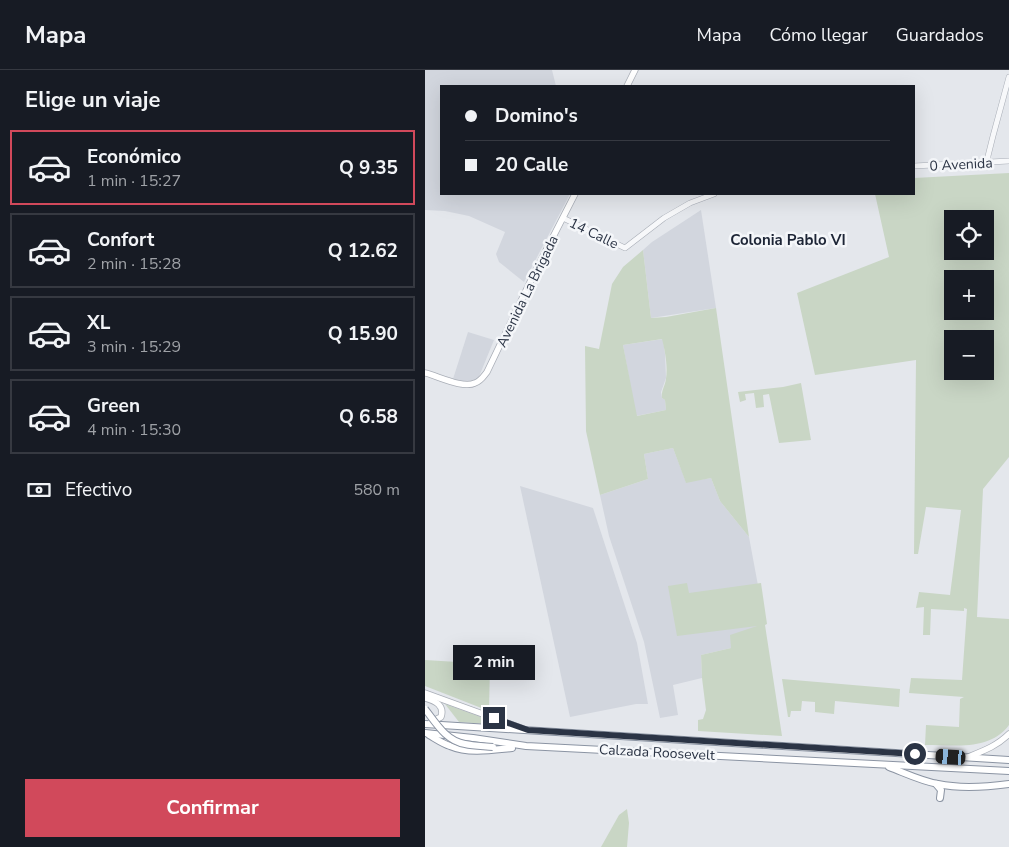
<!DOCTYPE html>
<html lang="es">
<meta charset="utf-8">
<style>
:root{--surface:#171b24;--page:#20242c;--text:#f1f3f6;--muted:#9ea1a6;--line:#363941;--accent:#d1495b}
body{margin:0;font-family:"Nunito Sans",sans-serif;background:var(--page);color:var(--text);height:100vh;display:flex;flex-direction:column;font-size:19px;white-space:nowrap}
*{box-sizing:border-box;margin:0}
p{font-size:16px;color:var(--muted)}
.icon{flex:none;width:28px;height:28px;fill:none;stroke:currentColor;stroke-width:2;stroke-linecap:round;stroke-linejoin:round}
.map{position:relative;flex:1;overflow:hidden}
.panel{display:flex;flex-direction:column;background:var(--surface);width:425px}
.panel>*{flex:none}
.top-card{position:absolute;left:15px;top:15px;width:475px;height:110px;border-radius:0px;box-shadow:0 5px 20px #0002;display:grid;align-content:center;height:110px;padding:0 25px;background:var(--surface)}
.controls{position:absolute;left:519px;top:140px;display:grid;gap:10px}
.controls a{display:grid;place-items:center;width:50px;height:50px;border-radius:0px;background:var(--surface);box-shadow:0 5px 20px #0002;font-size:25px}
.end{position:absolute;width:22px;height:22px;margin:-11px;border:6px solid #2b3445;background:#fff;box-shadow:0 0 0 2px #fff}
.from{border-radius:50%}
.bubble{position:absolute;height:35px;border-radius:0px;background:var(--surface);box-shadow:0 5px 20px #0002;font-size:16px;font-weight:700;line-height:35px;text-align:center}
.car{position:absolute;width:15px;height:30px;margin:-15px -8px;border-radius:6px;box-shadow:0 0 4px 1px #0007;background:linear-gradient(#222 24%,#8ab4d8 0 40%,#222 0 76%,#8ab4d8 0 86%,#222 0)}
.top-card b{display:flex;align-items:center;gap:18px;height:48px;font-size:19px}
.top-card b+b{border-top:1px solid var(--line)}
.top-card i{width:12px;height:12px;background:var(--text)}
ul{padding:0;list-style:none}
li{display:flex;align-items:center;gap:15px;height:75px;margin:0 10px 8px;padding:0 15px;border:2px solid var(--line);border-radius:0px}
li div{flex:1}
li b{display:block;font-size:19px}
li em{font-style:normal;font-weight:700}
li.current{border-color:var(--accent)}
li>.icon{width:45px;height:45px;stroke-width:1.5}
h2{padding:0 25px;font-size:22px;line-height:60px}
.pay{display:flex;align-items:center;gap:12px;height:55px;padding:0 25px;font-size:19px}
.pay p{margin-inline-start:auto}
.cta{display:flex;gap:10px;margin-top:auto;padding:10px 25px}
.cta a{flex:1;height:58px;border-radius:0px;background:var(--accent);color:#fff;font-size:20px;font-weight:700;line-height:58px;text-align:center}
header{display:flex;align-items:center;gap:30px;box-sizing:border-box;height:70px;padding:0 25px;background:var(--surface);border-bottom:1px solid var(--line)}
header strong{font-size:24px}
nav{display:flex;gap:28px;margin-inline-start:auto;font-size:18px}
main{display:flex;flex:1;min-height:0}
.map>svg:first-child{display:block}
.built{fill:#d2d6de}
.green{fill:#c9d6c5;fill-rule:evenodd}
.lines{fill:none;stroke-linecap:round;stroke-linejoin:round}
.tertiary-casing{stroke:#a9aeb7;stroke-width:6}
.secondary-casing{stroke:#a9aeb7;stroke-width:7}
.trunk-casing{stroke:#8b94a3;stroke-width:8}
.tertiary{stroke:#f7f8fa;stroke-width:5}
.secondary{stroke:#fff;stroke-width:5.5}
.trunk{stroke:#fff;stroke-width:6}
.trunk-bridge-casing{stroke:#8b94a3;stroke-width:8;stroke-linecap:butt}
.trunk-bridge{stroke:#fff;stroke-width:6}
.route{stroke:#2b3445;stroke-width:6}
.labels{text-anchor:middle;stroke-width:5;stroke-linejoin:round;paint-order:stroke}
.street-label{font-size:14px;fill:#2b3445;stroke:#f4f6f9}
.neighbourhood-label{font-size:15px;font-weight:bold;fill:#1d2536;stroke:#f4f6f9}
</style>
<header>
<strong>Mapa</strong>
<nav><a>Mapa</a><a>Cómo llegar</a><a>Guardados</a></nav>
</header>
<main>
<section class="panel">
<h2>Elige un viaje</h2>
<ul>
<li class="current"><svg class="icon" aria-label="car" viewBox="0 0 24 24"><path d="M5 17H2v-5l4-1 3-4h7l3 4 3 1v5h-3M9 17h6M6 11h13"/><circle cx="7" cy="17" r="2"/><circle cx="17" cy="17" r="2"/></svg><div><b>Económico</b><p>1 min · 15:27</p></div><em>Q 9.35</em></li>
<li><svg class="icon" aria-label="car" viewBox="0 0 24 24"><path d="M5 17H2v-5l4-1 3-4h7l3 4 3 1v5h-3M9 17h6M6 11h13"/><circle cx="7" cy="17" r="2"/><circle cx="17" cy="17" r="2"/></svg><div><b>Confort</b><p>2 min · 15:28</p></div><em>Q 12.62</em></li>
<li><svg class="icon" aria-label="car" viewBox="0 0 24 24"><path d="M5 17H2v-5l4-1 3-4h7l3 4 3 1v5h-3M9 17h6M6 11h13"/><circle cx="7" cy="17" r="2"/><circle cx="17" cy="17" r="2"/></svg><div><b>XL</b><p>3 min · 15:29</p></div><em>Q 15.90</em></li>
<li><svg class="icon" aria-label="car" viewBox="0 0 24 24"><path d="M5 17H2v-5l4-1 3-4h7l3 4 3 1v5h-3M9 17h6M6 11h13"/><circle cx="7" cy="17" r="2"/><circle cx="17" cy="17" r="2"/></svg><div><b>Green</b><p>4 min · 15:30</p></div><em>Q 6.58</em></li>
</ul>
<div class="pay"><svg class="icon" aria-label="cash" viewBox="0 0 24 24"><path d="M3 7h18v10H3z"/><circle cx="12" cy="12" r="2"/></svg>Efectivo<p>580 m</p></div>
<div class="cta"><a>Confirmar</a></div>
</section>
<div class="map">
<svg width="584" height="777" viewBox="0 0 584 777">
<rect width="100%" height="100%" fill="#e4e7ec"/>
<g class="built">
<polygon points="0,0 127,0 131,16 16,16 16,124 145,124 99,212 74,192 71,184 80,162 44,146 20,141 0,140"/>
<polygon points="276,140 291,238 226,248 218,180 227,172"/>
<polygon points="43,262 69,270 53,309 44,314 28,309"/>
<polygon points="238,269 240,284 241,308 236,322 237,328 240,330 241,340 211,346 198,275"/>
<polygon points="248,378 261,412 286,408 295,431 324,467 340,553 306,578 276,585 277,608 248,615 253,645 235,648 219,572 184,466 175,425 223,409 219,384"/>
<polygon points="95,416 168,438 212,573 223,634 211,634 145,647"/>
</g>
<g class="green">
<path d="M584,103v284l-26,32 -6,128 32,2v106c-19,26 -55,20 -84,20l1,-20 33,2 1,-28 4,-2 -55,-4 2,-15 51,2 5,-71 -3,-1v3l-33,-2 -1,26h-7l1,-28 -8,1 3,-16 31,3 11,-85 -35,-3 -8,47h-4l2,-194 -101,15 -18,-82 92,-36 -14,-63h39v-16zM528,149h32v32h-32zM528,209h32v32h-32zM528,269h32v32h-32z"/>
<path d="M218,180l8,68 15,-1 50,-9 33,229 -29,-36 -9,-23 -25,5 -13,-35 -29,6 4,25 -48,16 -14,-64 -1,-85 14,3 13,-65 11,-17zM237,269c3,12 6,27 4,40 -1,7 -5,12 -4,19l3,2 1,10 -29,6 -14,-71z"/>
<polygon points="376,313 386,370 354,373 344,324 338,325 339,337 331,338 329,323 320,324 321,330 315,332 313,322 358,317"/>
<polygon points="262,513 264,523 336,513 342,554 340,555 357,666 273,661 273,650 278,649 281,640 277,608 276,585 306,578 305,565 332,556 252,566 243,516"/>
<polygon points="0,590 65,594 64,641 0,616"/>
<polygon points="357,609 475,619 474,637 410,631 409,644 390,642 390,632 377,631 376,641 366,641 365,647 363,647"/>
<polygon points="20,634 78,655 34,652"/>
<polygon points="202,739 204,753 202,777 176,777 194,745"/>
</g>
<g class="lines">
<g class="tertiary-casing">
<g id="tertiary">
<polyline points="563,92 563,86 568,66 584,7"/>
<polyline points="489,96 584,91"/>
<polyline points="138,148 200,178 239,148 265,133 289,124"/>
</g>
</g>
<g class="secondary-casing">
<g id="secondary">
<polyline points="202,16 210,0"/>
<path d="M0,303c13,3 38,16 50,10 6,-2 8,-6 12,-11l46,-96 42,-82"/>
<polyline points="0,623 99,659"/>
<path d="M0,628c10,3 20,7 16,19l-10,5"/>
<path d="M543,687c15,-6 29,-11 41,-23"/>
</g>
</g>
<g class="trunk-casing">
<g id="trunk">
<polyline points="0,654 584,690"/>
<polyline points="0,663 48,668 101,676 584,701"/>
<path d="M4,665c7,4 14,9 21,11 19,8 42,4 62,2"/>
<path d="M464,697c16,6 32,14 49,17 23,5 48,3 71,0"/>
<polyline points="511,714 516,720 515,728"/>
</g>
</g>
<use href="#tertiary" class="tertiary"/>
<use href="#secondary" class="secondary"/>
<use href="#trunk" class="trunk"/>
<g class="trunk-bridge-casing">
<path id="trunk-bridge" d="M0,639c11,14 21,32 40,35 9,2 19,2 28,3"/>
</g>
<use href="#trunk-bridge" class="trunk-bridge"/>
</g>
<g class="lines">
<polyline class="route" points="69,648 103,660 490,684"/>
</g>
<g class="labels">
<g class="street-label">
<text transform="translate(536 94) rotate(-3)" y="5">0 Avenida</text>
<text transform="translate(169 163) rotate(26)" y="5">14 Calle</text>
<text transform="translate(102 221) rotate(-64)" y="5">Avenida La Brigada</text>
<text transform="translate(232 682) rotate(3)" y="5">Calzada Roosevelt</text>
</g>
<g class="neighbourhood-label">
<text x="363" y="175">Colonia Pablo VI</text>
</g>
</g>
</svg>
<div class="controls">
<a><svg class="icon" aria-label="locate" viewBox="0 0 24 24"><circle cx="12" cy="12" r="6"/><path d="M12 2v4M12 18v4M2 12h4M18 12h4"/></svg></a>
<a>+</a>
<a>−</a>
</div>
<i class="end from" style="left:490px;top:684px"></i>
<i class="end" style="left:69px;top:648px"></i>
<div class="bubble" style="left:28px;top:575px;width:82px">2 min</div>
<i class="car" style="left:526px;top:687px;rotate:274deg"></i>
<div class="top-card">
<b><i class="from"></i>Domino's</b>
<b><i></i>20 Calle</b>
</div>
</div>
</main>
